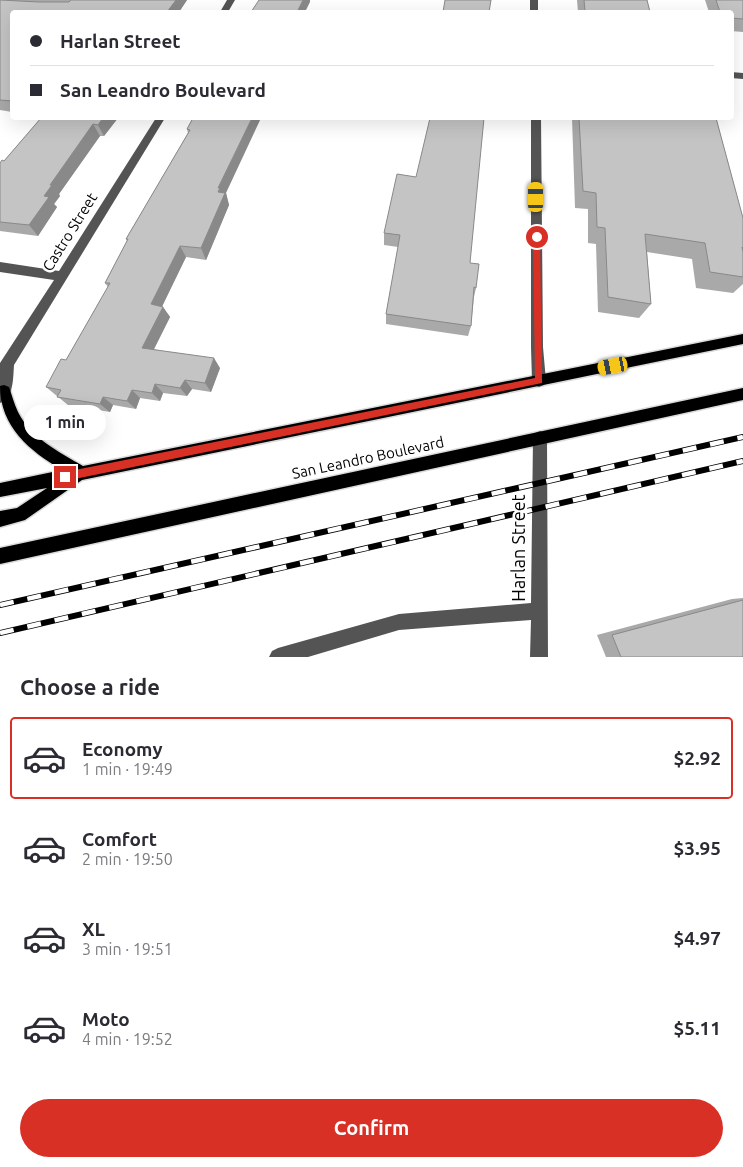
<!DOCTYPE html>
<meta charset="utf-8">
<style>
:root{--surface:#fff;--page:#f2f2f3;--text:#2b2b33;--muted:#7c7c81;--line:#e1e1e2;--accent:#d93025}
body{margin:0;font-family:Ubuntu,sans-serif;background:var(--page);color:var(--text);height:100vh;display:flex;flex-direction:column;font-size:19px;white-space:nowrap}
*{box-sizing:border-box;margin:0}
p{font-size:16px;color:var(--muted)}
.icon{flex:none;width:28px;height:28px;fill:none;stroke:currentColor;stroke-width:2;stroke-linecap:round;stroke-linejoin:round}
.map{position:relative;height:657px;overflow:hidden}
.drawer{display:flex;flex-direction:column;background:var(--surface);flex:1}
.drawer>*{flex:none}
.banner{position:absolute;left:10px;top:10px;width:724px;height:110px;border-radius:5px;box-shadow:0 5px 20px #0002;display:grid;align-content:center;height:110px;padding:0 20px;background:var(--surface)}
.end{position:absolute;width:22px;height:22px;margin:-11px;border:6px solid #d93025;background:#fff;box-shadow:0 0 0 2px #fff}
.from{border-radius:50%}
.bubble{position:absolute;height:35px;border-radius:18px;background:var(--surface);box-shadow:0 5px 20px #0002;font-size:16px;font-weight:700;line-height:35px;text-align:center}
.car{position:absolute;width:15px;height:30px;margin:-15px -8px;border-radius:6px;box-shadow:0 0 4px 1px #0007;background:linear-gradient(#f5c518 24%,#345 0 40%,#f5c518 0 76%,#345 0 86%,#f5c518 0)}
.banner b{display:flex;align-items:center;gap:18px;height:48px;font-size:19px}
.banner b+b{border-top:1px solid var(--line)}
.banner i{width:12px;height:12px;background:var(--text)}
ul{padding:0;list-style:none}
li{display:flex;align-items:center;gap:15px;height:82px;margin:0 10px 8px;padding:0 10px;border:2px solid transparent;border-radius:5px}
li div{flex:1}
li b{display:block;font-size:19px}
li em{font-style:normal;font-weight:700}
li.current{border-color:var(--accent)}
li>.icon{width:45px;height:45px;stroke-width:1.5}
h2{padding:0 20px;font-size:22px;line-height:60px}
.cta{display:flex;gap:10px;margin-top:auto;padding:10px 20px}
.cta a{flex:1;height:58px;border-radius:30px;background:var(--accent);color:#fff;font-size:20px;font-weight:700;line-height:58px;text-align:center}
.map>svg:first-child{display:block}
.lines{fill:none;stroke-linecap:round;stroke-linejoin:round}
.major-casing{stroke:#dbdbdb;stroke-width:3}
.minor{fill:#545454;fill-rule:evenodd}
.major{fill:#000;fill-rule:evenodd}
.rail-casing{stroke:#000;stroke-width:6}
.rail{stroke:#fff;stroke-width:4.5;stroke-dasharray:14;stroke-linecap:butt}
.wall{fill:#a9a9a9}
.shaded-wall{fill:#898989}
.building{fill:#c4c4c4;stroke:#898989}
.route{fill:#d93025}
.labels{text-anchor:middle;stroke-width:5;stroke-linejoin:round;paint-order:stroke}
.street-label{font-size:15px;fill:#000;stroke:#fff}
.near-street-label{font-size:18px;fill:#000;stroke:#fff}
</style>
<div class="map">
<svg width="743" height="657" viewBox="0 0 743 657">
<rect width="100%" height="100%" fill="#fff"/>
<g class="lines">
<g class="major-casing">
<g id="major">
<path d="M743,334v10l-661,136 -57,40 -25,7v-16l17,-3 30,-20 -47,9v-14l62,-13c-32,-19 -62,-43 -62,-84l4,-1 5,2c3,8 5,17 9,25 13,26 41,40 65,54z"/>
<polygon points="743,388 743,400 0,564 0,548"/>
</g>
</g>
<g class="minor">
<polygon points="227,0 235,0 228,12 220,12"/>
<rect x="530" y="0" width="8" height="12"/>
<polygon points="731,72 743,73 743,79 731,78"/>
<path d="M156,118h9l-151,247c-1,13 0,33 -14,38v-40l54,-83 -54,-8v-10l59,9z"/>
<polygon points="531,118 541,118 543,347 546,381 544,385 539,387 534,385 532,381 531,347"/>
<polygon points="540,431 545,433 547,438 548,657 530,657 531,620 399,630 308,657 269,657 272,651 278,648 399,614 531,603 533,438 535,433"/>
</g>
<use href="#major" class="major"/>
<g class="rail-casing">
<g id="rail">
<polyline points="0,605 743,437"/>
<polyline points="0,633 743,461"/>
</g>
</g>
<use href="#rail" class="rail"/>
</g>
<g class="wall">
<polygon points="0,0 187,0 179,12 12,12 12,112 0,110"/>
<polygon points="577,0 647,0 650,12 578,12"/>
<polygon points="705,0 743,0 743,32 731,31 731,12 709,12"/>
<polygon points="41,118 118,118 104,136 100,136 59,194 60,196 54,204 57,207 38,236 0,231 0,163 4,161"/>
<polygon points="193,118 226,193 229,205 206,260 186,257 162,306 163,307 170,317 154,349 220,368 211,392 192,389 187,396 163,393 160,401 140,398 136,409 113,405 110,412 68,405 46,387 66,360 108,287 105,283 127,241 126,239 188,133 187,129"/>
<polygon points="572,118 716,118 743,218 743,284 733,293 696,288 692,259 647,252 651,304 639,318 598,312 596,244 588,243 588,209 575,208"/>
<polygon points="416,177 470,263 476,288 474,297 471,326 468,336 386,324 386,314 398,247 384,245 384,233"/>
<polygon points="743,598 743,657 606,657 597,635 732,599"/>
</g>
<g class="shaded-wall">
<polygon points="176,0 187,0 179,12 167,12"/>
<polygon points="303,0 310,0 310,2 305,12 297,12"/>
<polygon points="103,118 118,118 104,136 98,125"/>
<polygon points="252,118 261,118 226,193 229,205 206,260 201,248 218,192 218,188"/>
<polygon points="93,124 100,136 59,194 60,196 54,204 57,207 38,236 29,225 50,185"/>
<polygon points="180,246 186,257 158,315 151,304"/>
<polygon points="163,307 170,317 150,357 142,348"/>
<polygon points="214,358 220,368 211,392 205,383"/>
<polygon points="185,380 192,389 187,396 180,388"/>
<polygon points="155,384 163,393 160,401 152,393"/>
<polygon points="132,390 140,398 136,409 127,401"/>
<polygon points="103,397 113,405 110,412 100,404"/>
</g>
<g class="building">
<polygon points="0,0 39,2 69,2 71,0 176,0 167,12 12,12 12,101 0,100"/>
<polygon points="259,0 303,0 297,12 251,12"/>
<polygon points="445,0 491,0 489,12 443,12"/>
<polygon points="584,0 647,0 650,12 585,12"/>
<polygon points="716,0 743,0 743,19 731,18 731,12 720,12"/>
<polygon points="41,118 103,118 98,125 93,124 50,185 52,185 44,196 49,197 29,225 0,222 0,163 2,160 4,161"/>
<polygon points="193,118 252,118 218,188 220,188 218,192 225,193 201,248 180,246 151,304 163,307 142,348 214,358 205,383 185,380 180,388 155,384 152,393 132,390 127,401 103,397 100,404 57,397 61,390 46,387 61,359 66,360 110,283 105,283 128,239 126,239 190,130 187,129"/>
<polygon points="430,118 484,118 470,263 479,264 476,288 474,287 471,326 386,314 400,235 384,233 397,174 416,177"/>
<polygon points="579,118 716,118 743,218 743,248 742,247 743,252 743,277 710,272 705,243 645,234 651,304 608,297 605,228 597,227 596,193 583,191"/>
<polygon points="743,600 743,657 621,657 612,635"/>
</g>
<polygon class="route" points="537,234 540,237 542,383 65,481 61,480 61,473 65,472 535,378 533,237"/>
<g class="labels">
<g class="street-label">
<text transform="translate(70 232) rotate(-58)" y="5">Castro Street</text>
<text transform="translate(368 458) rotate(-12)" y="5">San Leandro Boulevard</text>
</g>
<g class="near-street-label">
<text transform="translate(519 548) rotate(-90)" y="6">Harlan Street</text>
</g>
</g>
</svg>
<i class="end from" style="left:537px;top:237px"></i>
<i class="end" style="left:65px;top:477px"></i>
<div class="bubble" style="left:24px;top:405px;width:82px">1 min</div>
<i class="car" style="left:536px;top:197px;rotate:0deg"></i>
<i class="car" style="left:613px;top:366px;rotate:259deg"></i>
<div class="banner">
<b><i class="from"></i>Harlan Street</b>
<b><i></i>San Leandro Boulevard</b>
</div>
</div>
<section class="drawer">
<h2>Choose a ride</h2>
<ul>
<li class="current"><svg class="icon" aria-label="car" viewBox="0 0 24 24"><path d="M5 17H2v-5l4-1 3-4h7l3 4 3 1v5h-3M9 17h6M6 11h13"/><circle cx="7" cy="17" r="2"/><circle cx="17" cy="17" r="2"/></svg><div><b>Economy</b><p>1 min · 19:49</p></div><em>$2.92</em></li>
<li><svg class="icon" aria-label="car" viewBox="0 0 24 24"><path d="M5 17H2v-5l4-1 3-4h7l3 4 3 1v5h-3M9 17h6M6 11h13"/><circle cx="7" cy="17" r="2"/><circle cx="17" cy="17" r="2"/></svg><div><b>Comfort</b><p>2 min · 19:50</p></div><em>$3.95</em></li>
<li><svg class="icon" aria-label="car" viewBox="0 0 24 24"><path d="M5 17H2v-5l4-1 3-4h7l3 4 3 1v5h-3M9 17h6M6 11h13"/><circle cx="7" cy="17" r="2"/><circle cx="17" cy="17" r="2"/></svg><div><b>XL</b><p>3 min · 19:51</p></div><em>$4.97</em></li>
<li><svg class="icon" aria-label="car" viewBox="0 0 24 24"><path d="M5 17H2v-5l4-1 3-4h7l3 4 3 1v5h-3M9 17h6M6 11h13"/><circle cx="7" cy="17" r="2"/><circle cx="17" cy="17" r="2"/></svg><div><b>Moto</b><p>4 min · 19:52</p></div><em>$5.11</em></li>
</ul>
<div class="cta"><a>Confirm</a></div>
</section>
